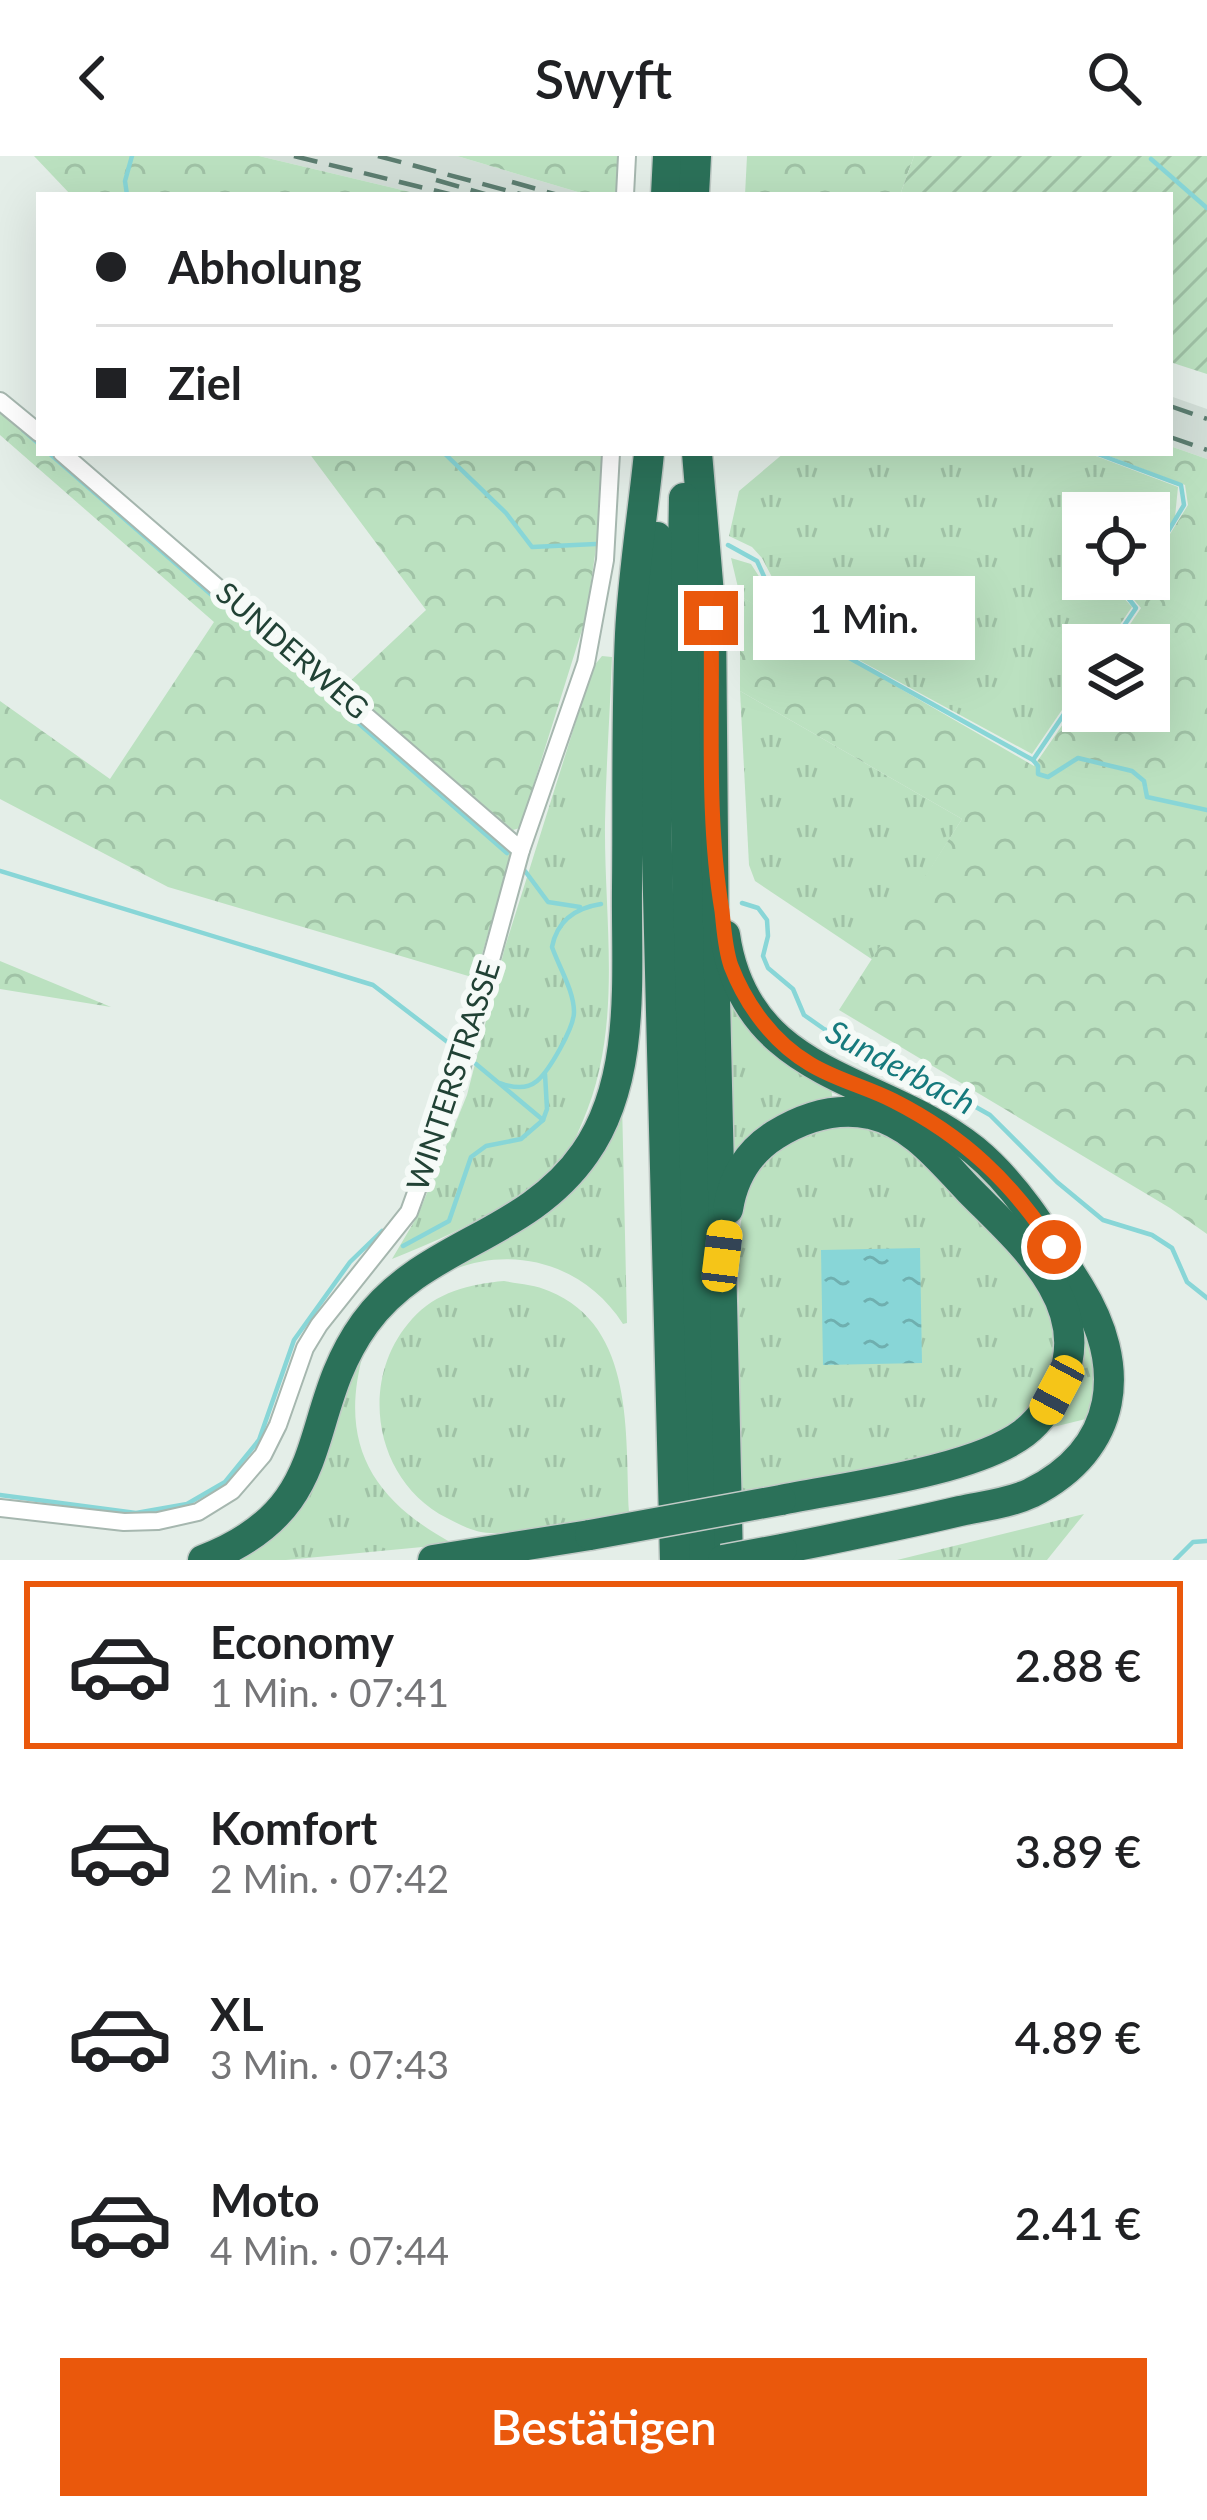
<!DOCTYPE html>
<html lang="de">
<meta charset="utf-8">
<style>
:root{--surface:#fff;--page:#f6f6f6;--text:#202124;--muted:#757577;--line:#e0e0e0;--accent:#ea580c}
body{margin:0;font-family:Lato,sans-serif;background:var(--page);color:var(--text);height:100vh;display:flex;flex-direction:column;font-size:45px;white-space:nowrap}
*{box-sizing:border-box;margin:0}
p{font-size:39px;color:var(--muted)}
.icon{flex:none;width:66px;height:66px;fill:none;stroke:currentColor;stroke-width:2;stroke-linecap:round;stroke-linejoin:round}
.map{position:relative;height:1404px;overflow:hidden}
.sheet{display:flex;flex-direction:column;background:var(--surface);flex:1}
.sheet>*{flex:none}
.top-card{position:absolute;left:36px;top:36px;width:1137px;height:264px;border-radius:0px;box-shadow:0 12px 48px #0002;display:grid;align-content:center;height:264px;padding:0 60px;background:var(--surface)}
.tools{position:absolute;left:1062px;top:336px;display:grid;gap:24px}
.tools a{display:grid;place-items:center;width:108px;height:108px;border-radius:0px;background:var(--surface);box-shadow:0 12px 48px #0002;font-size:60px}
.end{position:absolute;width:54px;height:54px;margin:-27px;border:15px solid #ea580c;background:#fff;box-shadow:0 0 0 6px #fff}
.from{border-radius:50%}
.bubble{position:absolute;height:84px;border-radius:0px;background:var(--surface);box-shadow:0 12px 48px #0002;font-size:39px;font-weight:600;line-height:84px;text-align:center}
.car{position:absolute;width:36px;height:72px;margin:-36px -18px;border-radius:15px;box-shadow:0 0 9px 3px #0007;background:linear-gradient(#f5c518 24%,#345 0 40%,#f5c518 0 76%,#345 0 86%,#f5c518 0)}
.top-card b{display:flex;align-items:center;gap:42px;height:114px;font-size:45px}
.top-card b+b{border-top:3px solid var(--line)}
.top-card i{width:30px;height:30px;background:var(--text)}
ul{padding:21px 0 0;list-style:none}
li{display:flex;align-items:center;gap:36px;height:168px;margin:0 24px 18px;padding:0 36px;border:6px solid transparent;border-radius:0px}
li div{flex:1}
li b{display:block;font-size:45px}
li em{font-style:normal;font-weight:600}
li.active{border-color:var(--accent)}
li>.icon{width:108px;height:108px;stroke-width:1.5}
.cta{display:flex;gap:24px;margin-top:auto;padding:24px 60px}
.cta a{flex:1;height:138px;border-radius:0px;background:var(--accent);color:#fff;font-size:48px;font-weight:600;line-height:138px;text-align:center}
header{display:flex;justify-content:space-between;align-items:center;height:156px;padding:0 60px;background:var(--surface);font-size:54px;font-weight:600}
.map>svg:first-child{display:block}
.built{fill:#d2ded7}
.grass{fill:url(#grass-tufts)}
.forest{fill:url(#forest-crowns)}
.garden{fill:url(#garden-furrows)}
.water{fill:url(#water-ripples)}
.lines{fill:none;stroke-linecap:round;stroke-linejoin:round}
.stream{stroke:#88d6d7;stroke-width:4.5}
.street-casing{stroke:#a6b7af;stroke-width:20}
.highway-casing{stroke:#c1cac6;stroke-width:33}
.street{stroke:#fff;stroke-width:16}
.highway{stroke:#2b7159;stroke-width:30}
.rail{stroke:#5c7d70;stroke-width:4.5;stroke-dasharray:24 12;stroke-linecap:butt}
.highway-bridge-casing{stroke:#c1cac6;stroke-width:33;stroke-linecap:butt}
.highway-bridge{stroke:#2b7159;stroke-width:30}
.route{stroke:#ea580c;stroke-width:15}
.labels{text-anchor:middle;stroke-width:12;stroke-linejoin:round;paint-order:stroke}
.street-label{font-size:30px;fill:#214235;stroke:#f5faf7}
.water-label{font-size:33px;font-style:italic;fill:#167a7d;stroke:#f5faf7}
</style>
<header><svg class="icon" aria-label="back" viewBox="0 0 24 24"><path d="M15 5l-7 7 7 7"/></svg>Swyft<svg class="icon" aria-label="search" viewBox="0 0 24 24"><circle cx="10" cy="10" r="6"/><path d="M15 15l6 6"/></svg></header>
<div class="map">
<svg width="1207" height="1404" viewBox="0 0 1207 1404">
<defs>
<pattern id="grass-tufts" width="24" height="20" patternUnits="userSpaceOnUse" patternTransform="scale(3)"><rect width="24" height="20" fill="#bbe1c0"/><path d="M3 7l-1-3M5 7V3M7 7l1-3M15 17l-1-3M17 17v-4M19 17l1-3" fill="none" stroke="#a0c2a6"/></pattern>
<pattern id="forest-crowns" width="20" height="18" patternUnits="userSpaceOnUse" patternTransform="scale(3)"><rect width="20" height="18" fill="#bbe1c0"/><path d="M2 6a3 3 0 1 1 6 0M12 15a3 3 0 1 1 6 0" fill="none" stroke="#a0c2a6"/></pattern>
<pattern id="garden-furrows" width="10" height="10" patternUnits="userSpaceOnUse" patternTransform="scale(3)"><rect width="10" height="10" fill="#bbe1c0"/><path d="M-1 1l2-2M0 10L10 0M9 11l2-2" fill="none" stroke="#a0c2a6"/></pattern>
<pattern id="water-ripples" width="26" height="14" patternUnits="userSpaceOnUse" patternTransform="scale(3)"><rect width="26" height="14" fill="#88d6d7"/><path d="M2 4q2-2 4 0t4 0M15 11q2-2 4 0t4 0" fill="none" stroke="#6fafaf"/></pattern>
</defs>
<rect width="100%" height="100%" fill="#e4eee8"/>
<g class="built">
<polygon points="259,0 457,0 588,39 423,39"/>
<polygon points="1170,240 1207,253 1207,303 1170,290"/>
</g>
<g class="grass">
<polygon points="784,297 1088,297 1178,331 1175,361 1149,402 1149,357 1083,357 1083,423 1133,423 1121,439 1132,451 1106,489 1083,489 1083,523 1032,598 811,478 774,425 762,402 752,391 729,380 739,335"/>
<polygon points="731,402 751,408 771,439 807,482 740,440"/>
<path d="M602,500l10,1c-2,55 -6,110 -7,166 -1,101 19,204 -23,300 -5,11 -9,24 -17,33 -45,48 -113,79 -173,103l26,-44 49,-120 38,-148 88,-280z"/>
<polygon points="740,535 962,663 873,804 755,725 749,709"/>
<polygon points="726,838 831,931 833,947 734,1012"/>
<path d="M622,946l5,221 -4,1c-37,-58 -106,-79 -168,-55l-8,-5 53,-25z"/>
<polygon points="825,967 866,969 908,988 1036,1121 1057,1180 1048,1226 1022,1264 966,1292 741,1339 738,1093 744,1039 759,1008 772,994"/>
<polygon points="936,979 999,1033 1097,1191 1090,1262 1049,1272 1079,1181"/>
<path d="M504,1125c15,3 32,4 45,10 87,35 76,145 80,221 -41,6 -99,22 -139,21 -14,0 -30,-8 -43,-15 -73,-37 -90,-138 -35,-199 24,-27 58,-35 92,-38z"/>
<path d="M364,1195c-27,93 9,150 90,193l-168,16h-58l112,-162z"/>
<polygon points="1084,1358 1047,1404 897,1404"/>
</g>
<g class="forest">
<polygon points="34,0 259,0 423,39 71,39"/>
<polygon points="457,0 621,0 620,39 588,39"/>
<polygon points="747,0 914,0 900,39 745,39"/>
<polygon points="0,252 39,286 39,297 52,297 510,691 511,700 475,822 168,731 0,643 0,545 110,623 214,466 0,279"/>
<polygon points="1170,290 1207,303 1207,1078 1170,1052 839,854 962,663 740,535 740,440 1034,610 1083,539 1083,555 1149,555 1149,489 1116,489 1141,452 1129,438 1140,423 1149,423 1149,412 1188,349 1185,329 1101,297 1170,297"/>
<polygon points="309,297 602,297 598,378 586,461 520,672 513,674 345,530 426,454"/>
<polygon points="0,805 111,851 0,833"/>
</g>
<polygon class="garden" points="914,0 1207,0 1207,218 1170,206 1170,39 900,39"/>
<polygon class="water" points="920,1092 922,1207 823,1209 821,1094"/>
<g class="lines">
<g class="stream">
<polyline points="1151,3 1207,52"/>
<polyline points="127,39 125,25 132,0"/>
<polyline points="23,274 39,288"/>
<polyline points="49,297 507,697"/>
<polyline points="444,297 506,357 532,391 596,388"/>
<polyline points="1095,297 1181,329 1184,349 1149,407"/>
<polyline points="728,389 757,405 767,427 808,479 1033,604 1038,610 1038,618 1048,621 1078,602 1132,615 1144,625 1147,641 1207,654"/>
<polyline points="1111,489 1136,452 1125,438 1136,423"/>
<polyline points="1033,604 1083,530"/>
<polyline points="0,715 373,829 454,891"/>
<polyline points="525,715 548,746 580,751"/>
<polyline points="742,747 758,752 767,764 768,780 763,800 768,812 793,833 804,859 824,873 912,915 990,959 1057,1026 1103,1064 1152,1079 1172,1092 1187,1126 1207,1142"/>
<polyline points="476,908 543,964"/>
<path d="M500,927c13,5 26,7 37,-2 12,-10 37,-53 37,-69 0,-21 -15,-45 -22,-65 5,-26 23,-39 49,-43"/>
<polyline points="403,1090 449,1065 471,1001 486,990 521,983 543,964 547,953 545,918"/>
<polyline points="0,1339 136,1357 187,1348 225,1326 259,1284 294,1184 350,1106 382,1075"/>
<polyline points="1175,1404 1193,1386 1207,1385"/>
</g>
<g class="street-casing">
<g id="street">
<polyline points="625,39 627,0"/>
<polyline points="0,245 39,277"/>
<polyline points="62,297 521,694"/>
<polyline points="0,1352 124,1366 158,1365 198,1356 232,1335 263,1299 278,1269 305,1192 319,1169 409,1056 462,910 521,694 586,507 605,404 611,297"/>
</g>
</g>
<g class="highway-casing">
<g id="highway">
<polyline points="666,39 668,0"/>
<polyline points="694,39 696,0"/>
<polyline points="697,297 711,462 714,800 728,1404"/>
<polyline points="684,342 682,453 700,1404"/>
<polyline points="657,381 656,659 675,1404"/>
<path d="M725,779c21,145 156,140 249,215 45,37 75,89 105,137 49,79 41,161 -48,206 -21,10 -48,13 -71,18 -59,14 -118,26 -178,38"/>
<path d="M728,1053c5,-31 20,-57 47,-74 29,-18 61,-28 95,-21 43,10 70,46 99,76 49,50 126,113 92,192 -9,20 -19,37 -37,51 -50,38 -178,54 -243,67"/>
<path d="M203,1404c137,-53 95,-144 162,-237 58,-80 161,-85 220,-170 52,-74 41,-178 42,-265 1,-84 -1,-170 3,-254 3,-60 13,-121 19,-181"/>
<polyline points="433,1404 590,1379"/>
</g>
</g>
<use href="#street" class="street"/>
<use href="#highway" class="highway"/>
<g class="rail">
<polyline points="294,0 453,39"/>
<polyline points="378,0 524,39"/>
<polyline points="436,24 488,39"/>
<polyline points="512,26 558,39"/>
<polyline points="1170,250 1207,263"/>
<polyline points="1170,281 1207,294"/>
</g>
<g class="highway-bridge-casing">
<g id="highway-bridge">
<polyline points="590,1379 781,1344"/>
<polyline points="723,1404 782,1393"/>
</g>
</g>
<use href="#highway-bridge" class="highway-bridge"/>
</g>
<g class="lines">
<path class="route" d="M711,462c2,97 -5,198 11,293 2,18 3,38 9,55 15,39 42,76 79,98 26,16 57,23 84,37 69,35 118,81 160,146"/>
</g>
<g class="labels">
<g class="street-label">
<text transform="translate(292 495) rotate(41)" y="10">SUNDERWEG</text>
<text transform="translate(454 920) rotate(-72)" y="10">WINTERSTRASSE</text>
</g>
<g class="water-label">
<text transform="translate(901 911) rotate(28)" y="12">Sunderbach</text>
</g>
</g>
</svg>
<div class="tools">
<a><svg class="icon" aria-label="locate" viewBox="0 0 24 24"><circle cx="12" cy="12" r="6"/><path d="M12 2v4M12 18v4M2 12h4M18 12h4"/></svg></a>
<a><svg class="icon" aria-label="layers" viewBox="0 0 24 24"><path d="M12 4l9 5-9 5-9-5zM3 14l9 5 9-5"/></svg></a>
</div>
<i class="end from" style="left:1054px;top:1091px"></i>
<i class="end" style="left:711px;top:462px"></i>
<div class="bubble" style="left:753px;top:420px;width:222px">1 Min.</div>
<i class="car" style="left:722px;top:1100px;rotate:7deg"></i>
<i class="car" style="left:1057px;top:1234px;rotate:208deg"></i>
<div class="top-card">
<b><i class="from"></i>Abholung</b>
<b><i></i>Ziel</b>
</div>
</div>
<section class="sheet">
<ul>
<li class="active"><svg class="icon" aria-label="car" viewBox="0 0 24 24"><path d="M5 17H2v-5l4-1 3-4h7l3 4 3 1v5h-3M9 17h6M6 11h13"/><circle cx="7" cy="17" r="2"/><circle cx="17" cy="17" r="2"/></svg><div><b>Economy</b><p>1 Min. · 07:41</p></div><em>2.88 €</em></li>
<li><svg class="icon" aria-label="car" viewBox="0 0 24 24"><path d="M5 17H2v-5l4-1 3-4h7l3 4 3 1v5h-3M9 17h6M6 11h13"/><circle cx="7" cy="17" r="2"/><circle cx="17" cy="17" r="2"/></svg><div><b>Komfort</b><p>2 Min. · 07:42</p></div><em>3.89 €</em></li>
<li><svg class="icon" aria-label="car" viewBox="0 0 24 24"><path d="M5 17H2v-5l4-1 3-4h7l3 4 3 1v5h-3M9 17h6M6 11h13"/><circle cx="7" cy="17" r="2"/><circle cx="17" cy="17" r="2"/></svg><div><b>XL</b><p>3 Min. · 07:43</p></div><em>4.89 €</em></li>
<li><svg class="icon" aria-label="car" viewBox="0 0 24 24"><path d="M5 17H2v-5l4-1 3-4h7l3 4 3 1v5h-3M9 17h6M6 11h13"/><circle cx="7" cy="17" r="2"/><circle cx="17" cy="17" r="2"/></svg><div><b>Moto</b><p>4 Min. · 07:44</p></div><em>2.41 €</em></li>
</ul>
<div class="cta"><a>Bestätigen</a></div>
</section>
